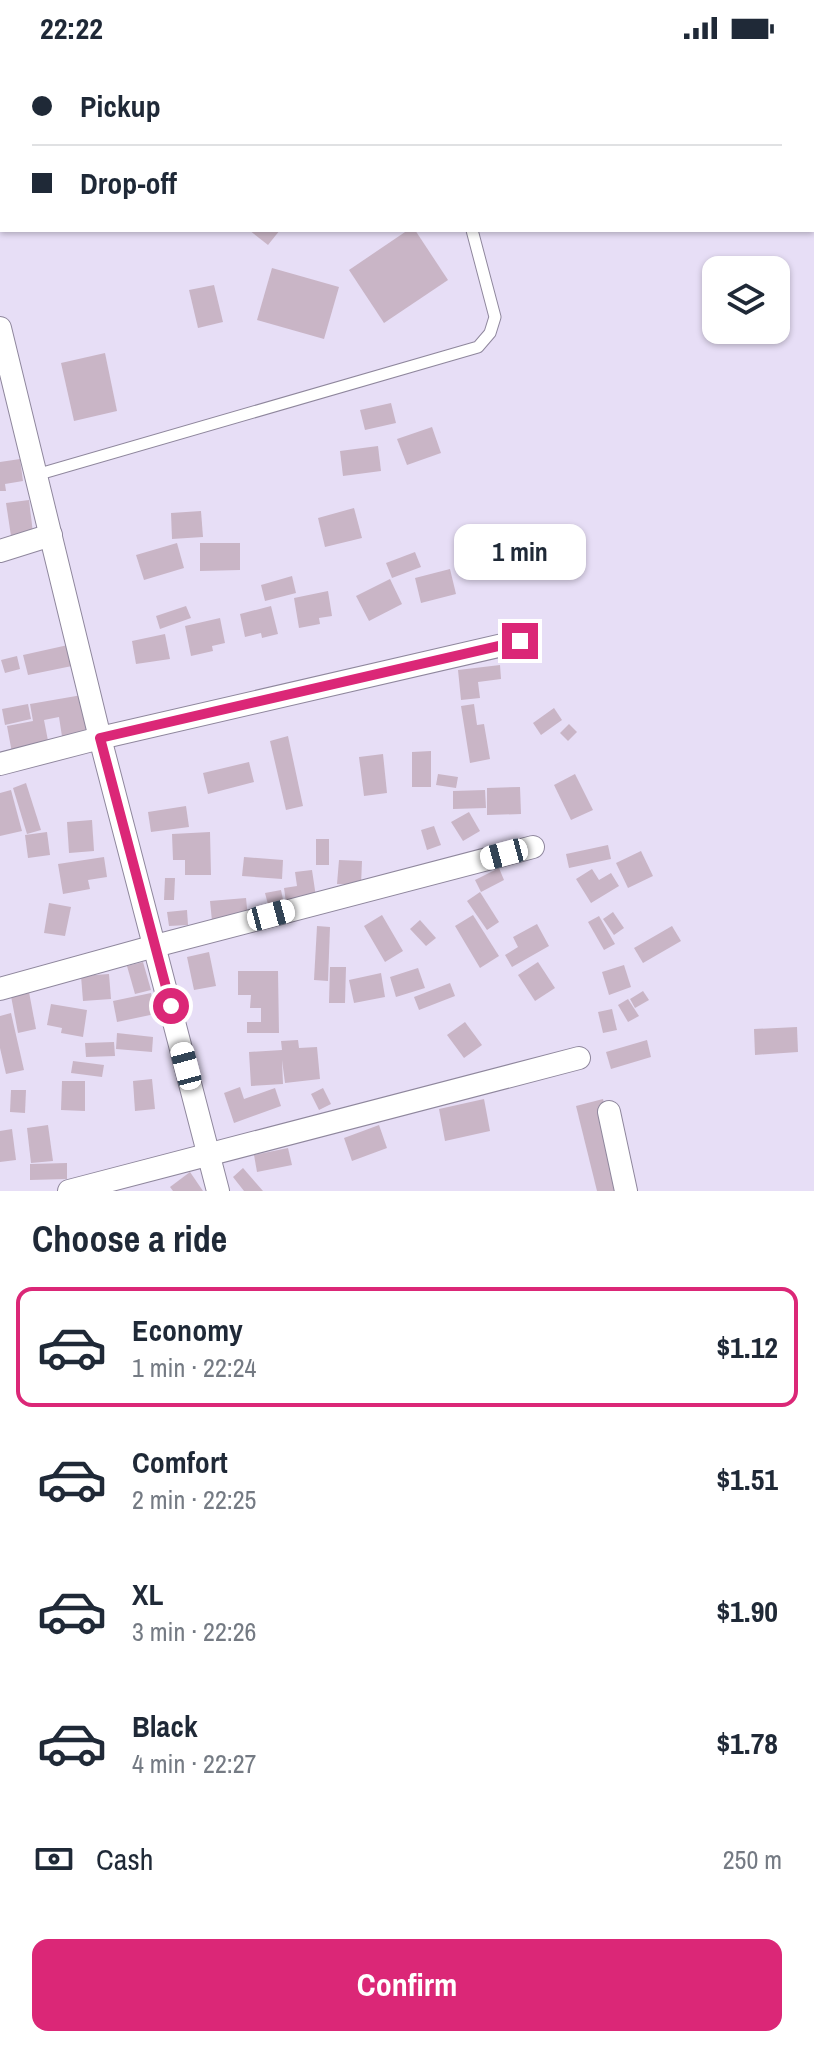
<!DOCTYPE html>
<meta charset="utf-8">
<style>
:root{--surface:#fff;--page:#f6f6f7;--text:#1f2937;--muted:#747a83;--line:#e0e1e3;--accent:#db2777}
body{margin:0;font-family:"Archivo Narrow",sans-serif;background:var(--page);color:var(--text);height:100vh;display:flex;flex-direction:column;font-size:30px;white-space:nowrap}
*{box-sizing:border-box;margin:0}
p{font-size:26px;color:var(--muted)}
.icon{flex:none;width:44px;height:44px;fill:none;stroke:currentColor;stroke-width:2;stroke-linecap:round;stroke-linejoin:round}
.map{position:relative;height:1135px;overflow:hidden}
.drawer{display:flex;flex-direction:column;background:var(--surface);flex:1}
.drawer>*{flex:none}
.banner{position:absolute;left:0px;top:0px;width:814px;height:176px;box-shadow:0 2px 6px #0004;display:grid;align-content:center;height:176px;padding:0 32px;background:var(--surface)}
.controls{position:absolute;left:702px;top:200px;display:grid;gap:16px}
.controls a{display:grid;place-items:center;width:88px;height:88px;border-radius:16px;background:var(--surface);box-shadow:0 2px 6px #0004;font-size:40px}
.end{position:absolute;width:36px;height:36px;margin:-18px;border:10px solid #db2777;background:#fff;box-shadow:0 0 0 4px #fff}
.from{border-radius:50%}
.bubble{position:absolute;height:56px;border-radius:16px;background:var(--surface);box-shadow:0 2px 6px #0004;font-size:26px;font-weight:800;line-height:56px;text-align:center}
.car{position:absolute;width:24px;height:48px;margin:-24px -12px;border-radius:10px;box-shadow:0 0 6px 2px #0007;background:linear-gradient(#fff 24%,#345 0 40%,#fff 0 76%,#345 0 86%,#fff 0)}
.banner b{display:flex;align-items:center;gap:28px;height:76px;font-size:30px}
.banner b+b{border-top:2px solid var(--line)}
.banner i{width:20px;height:20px;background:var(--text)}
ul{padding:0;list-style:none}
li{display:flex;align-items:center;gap:24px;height:120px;margin:0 16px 12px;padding:0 16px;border:4px solid transparent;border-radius:16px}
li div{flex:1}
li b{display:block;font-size:30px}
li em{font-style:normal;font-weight:800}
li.selected{border-color:var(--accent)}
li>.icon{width:72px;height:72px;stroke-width:1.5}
h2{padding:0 32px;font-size:36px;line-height:96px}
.pay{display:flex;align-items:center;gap:20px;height:88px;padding:0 32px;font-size:30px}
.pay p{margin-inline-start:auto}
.cta{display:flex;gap:16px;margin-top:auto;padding:16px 32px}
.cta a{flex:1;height:92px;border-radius:16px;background:var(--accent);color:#fff;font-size:32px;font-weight:800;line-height:92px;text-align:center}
.status{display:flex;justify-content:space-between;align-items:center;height:56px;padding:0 40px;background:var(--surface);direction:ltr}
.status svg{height:22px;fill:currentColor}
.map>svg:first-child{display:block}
.building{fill:#c9b5c6}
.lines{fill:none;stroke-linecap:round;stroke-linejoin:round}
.lane-casing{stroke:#8f879d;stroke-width:13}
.street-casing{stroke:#8f879d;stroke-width:24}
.lane{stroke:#fff;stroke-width:11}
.street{stroke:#fff;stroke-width:22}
.route{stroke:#db2777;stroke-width:10}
</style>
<div class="status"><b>22:22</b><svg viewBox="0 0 49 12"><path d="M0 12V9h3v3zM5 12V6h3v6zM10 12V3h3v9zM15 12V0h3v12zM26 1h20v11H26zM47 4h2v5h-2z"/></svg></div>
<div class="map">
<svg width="814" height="1135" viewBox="0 0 814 1135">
<rect width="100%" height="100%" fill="#e7def6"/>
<g class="building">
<polygon points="249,174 280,174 268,189"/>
<polygon points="408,174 415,174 448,224 384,267 349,214"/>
<polygon points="272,212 339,231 324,283 257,264"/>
<polygon points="214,229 223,266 198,272 189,234"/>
<polygon points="105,297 117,355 74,365 61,307"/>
<polygon points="391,347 396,367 365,374 360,354"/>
<polygon points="432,371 441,397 407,409 397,383"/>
<polygon points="378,390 381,415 343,420 340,395"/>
<polygon points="20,403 23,425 5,428 6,435 0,435 0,406"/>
<polygon points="29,444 33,477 11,480 6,447"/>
<polygon points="354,452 362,482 325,491 318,462"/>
<polygon points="201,455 203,481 172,483 171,457"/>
<polygon points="177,487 184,512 144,524 136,499"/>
<polygon points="200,487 240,487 240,514 200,515"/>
<polygon points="415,496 421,511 392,522 386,507"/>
<polygon points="450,513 456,538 421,547 415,522"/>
<polygon points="292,520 296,537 265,545 261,529"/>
<polygon points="390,523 402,548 369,565 356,540"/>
<polygon points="328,535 332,560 319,562 320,568 299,572 294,542"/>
<polygon points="186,550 191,562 160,573 156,560"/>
<polygon points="271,550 278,578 262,582 261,577 245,581 240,558"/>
<polygon points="220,562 225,587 212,590 213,595 191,600 185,570"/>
<polygon points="165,578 170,603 136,608 132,585"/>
<polygon points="68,589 72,610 28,619 23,599"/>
<polygon points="17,600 20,613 5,617 1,604"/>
<polygon points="500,609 501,623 478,626 480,642 461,644 458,614"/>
<polygon points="82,639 90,682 63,687 59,661 44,664 50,695 13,702 7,670 33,665 30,648"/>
<polygon points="28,648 31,663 5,669 2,653"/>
<polygon points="474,648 477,669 484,668 490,703 470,707 461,650"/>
<polygon points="554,652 562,664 541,679 533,667"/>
<polygon points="569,668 577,676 568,685 560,677"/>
<polygon points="288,680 303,750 286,754 270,685"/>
<polygon points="431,695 431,731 412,731 412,696"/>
<polygon points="383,698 387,737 364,740 359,701"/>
<polygon points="249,706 254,726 208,738 203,717"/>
<polygon points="438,718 458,721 456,732 436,729"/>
<polygon points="575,718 593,754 571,764 554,729"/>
<polygon points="26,727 41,774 27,778 13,732"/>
<polygon points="520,731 521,758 487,759 487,732"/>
<polygon points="11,734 22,775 0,780 0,737"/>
<polygon points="485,734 486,752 453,753 453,735"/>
<polygon points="186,750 189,771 151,776 148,756"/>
<polygon points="469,756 480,775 463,785 451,766"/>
<polygon points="92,764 94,795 69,797 67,766"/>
<polygon points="434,770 441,789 427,794 421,774"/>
<polygon points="47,776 50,799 28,802 25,779"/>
<polygon points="210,776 211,819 185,819 185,804 173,804 172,778"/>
<rect x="316" y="783" width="13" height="26"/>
<polygon points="608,789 611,803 569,812 566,798"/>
<polygon points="641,795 653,820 628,832 616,807"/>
<polygon points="104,801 107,821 88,824 90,833 63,838 58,808"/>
<polygon points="244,801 283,804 282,823 242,820"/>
<polygon points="339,804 362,805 361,829 337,828"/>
<polygon points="499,812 504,824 481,836 475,824"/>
<polygon points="592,813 599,824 611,817 619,830 591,847 576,823"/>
<polygon points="312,814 316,841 286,846 284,832 297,830 295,816"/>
<polygon points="165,822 175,822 174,844 164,844"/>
<polygon points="281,834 285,853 270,856 265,837"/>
<polygon points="480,836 499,866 487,874 467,845"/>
<polygon points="246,842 248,862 212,865 210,845"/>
<polygon points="49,847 71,851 65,880 44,877"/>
<polygon points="187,854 188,869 169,870 167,856"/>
<polygon points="613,856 624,872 614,879 603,863"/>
<polygon points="382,859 403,895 385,906 364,870"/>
<polygon points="473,859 499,900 480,912 455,870"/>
<polygon points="599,860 615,888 604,894 588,866"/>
<polygon points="420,864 436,882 426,890 410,873"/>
<polygon points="537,868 549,890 512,911 505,899 518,891 513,881"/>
<polygon points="317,870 330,871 328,925 314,924"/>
<polygon points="672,870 681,885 643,907 634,892"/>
<polygon points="209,896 216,930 194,934 187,901"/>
<polygon points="143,906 151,934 135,938 127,910"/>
<polygon points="538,906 555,932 535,945 518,919"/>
<polygon points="624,909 631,931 609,939 602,916"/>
<polygon points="330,911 346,911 345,947 329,947"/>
<polygon points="418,912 425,932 396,941 390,921"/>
<polygon points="238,915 278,915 279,977 247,977 247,966 261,966 261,952 250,952 251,939 238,939"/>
<polygon points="381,917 385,941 354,947 349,924"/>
<polygon points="109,918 111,943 83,945 81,920"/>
<polygon points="450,927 455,940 419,954 414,941"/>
<polygon points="643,935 649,944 635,952 630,943"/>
<polygon points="29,936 36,973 18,977 11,940"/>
<polygon points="151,937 155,958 117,966 113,945"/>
<polygon points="628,943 639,960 628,966 618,949"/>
<polygon points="51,948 87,954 83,981 61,977 62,972 47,969"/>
<polygon points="612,953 617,974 603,977 598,956"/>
<polygon points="11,957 24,1014 6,1018 0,992 0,960"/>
<polygon points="465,966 482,989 464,1002 447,979"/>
<polygon points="797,971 798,996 755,999 754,973"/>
<polygon points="117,977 153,981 152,996 116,993"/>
<polygon points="298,984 299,992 317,991 320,1023 285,1027 282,1004 283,1028 251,1030 249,996 282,994 281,985"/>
<polygon points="647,984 651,1001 611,1013 606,996"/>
<polygon points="114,986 115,1000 86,1001 85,987"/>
<polygon points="73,1005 104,1009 102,1021 71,1017"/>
<polygon points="152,1023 155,1053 135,1055 133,1025"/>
<polygon points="62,1025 85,1025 85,1055 61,1054"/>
<polygon points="240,1031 244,1043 275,1032 281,1050 234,1067 224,1037"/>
<polygon points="323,1032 331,1048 319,1054 311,1038"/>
<polygon points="11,1034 26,1034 25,1057 10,1056"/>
<polygon points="484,1043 490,1075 445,1085 439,1053"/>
<polygon points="603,1043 626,1135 597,1135 576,1050"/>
<polygon points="48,1069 53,1105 31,1107 27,1072"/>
<polygon points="379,1069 387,1092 352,1105 344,1082"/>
<polygon points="12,1073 16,1104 0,1106 0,1075"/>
<polygon points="288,1092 292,1109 257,1116 254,1099"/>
<polygon points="67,1107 67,1123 30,1124 30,1108"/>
<polygon points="243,1112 263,1135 244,1135 233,1121"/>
<polygon points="190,1116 203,1135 173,1135 170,1131"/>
</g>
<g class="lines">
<g class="lane-casing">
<g id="lane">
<polyline points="425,0 426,2"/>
<polyline points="129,2 130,0"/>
<polyline points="0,84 2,83"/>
<polyline points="36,419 478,291 490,277 495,261 472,174"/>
</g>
</g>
<g class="street-casing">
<g id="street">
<polyline points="0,272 100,682 218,1135"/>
<polyline points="0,495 51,479"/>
<polyline points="0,708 100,682 520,585"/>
<polyline points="0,933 155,890 533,791"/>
<polyline points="609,1056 626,1135"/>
<polyline points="69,1135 579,1002"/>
</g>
</g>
<use href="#lane" class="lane"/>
<use href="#street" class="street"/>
</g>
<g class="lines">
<polyline class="route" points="171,950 100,682 520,585"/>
</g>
</svg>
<div class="controls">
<a><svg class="icon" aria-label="layers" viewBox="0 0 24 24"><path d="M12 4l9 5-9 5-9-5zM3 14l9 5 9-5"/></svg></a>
</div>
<i class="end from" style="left:171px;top:950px"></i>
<i class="end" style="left:520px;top:585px"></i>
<div class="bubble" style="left:454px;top:468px;width:132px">1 min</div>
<i class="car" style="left:504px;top:798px;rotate:255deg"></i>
<i class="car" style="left:271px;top:859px;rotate:75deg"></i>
<i class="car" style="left:186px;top:1010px;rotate:345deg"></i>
<div class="banner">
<b><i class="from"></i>Pickup</b>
<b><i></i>Drop-off</b>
</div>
</div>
<section class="drawer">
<h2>Choose a ride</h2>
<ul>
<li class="selected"><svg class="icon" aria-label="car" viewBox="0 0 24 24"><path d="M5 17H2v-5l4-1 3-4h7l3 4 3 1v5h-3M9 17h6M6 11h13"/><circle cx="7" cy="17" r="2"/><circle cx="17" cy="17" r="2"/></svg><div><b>Economy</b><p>1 min · 22:24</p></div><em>$1.12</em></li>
<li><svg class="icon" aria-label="car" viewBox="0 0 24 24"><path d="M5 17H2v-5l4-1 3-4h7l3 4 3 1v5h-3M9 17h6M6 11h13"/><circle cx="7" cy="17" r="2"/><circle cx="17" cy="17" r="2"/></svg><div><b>Comfort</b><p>2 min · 22:25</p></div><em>$1.51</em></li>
<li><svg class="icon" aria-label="car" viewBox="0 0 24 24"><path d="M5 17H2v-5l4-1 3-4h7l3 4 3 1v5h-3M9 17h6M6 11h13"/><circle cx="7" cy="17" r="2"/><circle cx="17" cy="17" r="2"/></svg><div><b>XL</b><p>3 min · 22:26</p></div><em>$1.90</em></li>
<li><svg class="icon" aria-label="car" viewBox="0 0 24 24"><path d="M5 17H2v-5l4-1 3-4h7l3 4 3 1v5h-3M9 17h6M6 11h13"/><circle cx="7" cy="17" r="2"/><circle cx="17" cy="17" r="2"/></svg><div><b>Black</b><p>4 min · 22:27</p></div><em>$1.78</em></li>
</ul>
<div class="pay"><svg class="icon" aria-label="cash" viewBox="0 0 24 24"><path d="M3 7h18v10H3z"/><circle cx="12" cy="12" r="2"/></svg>Cash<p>250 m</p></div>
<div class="cta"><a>Confirm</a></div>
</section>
